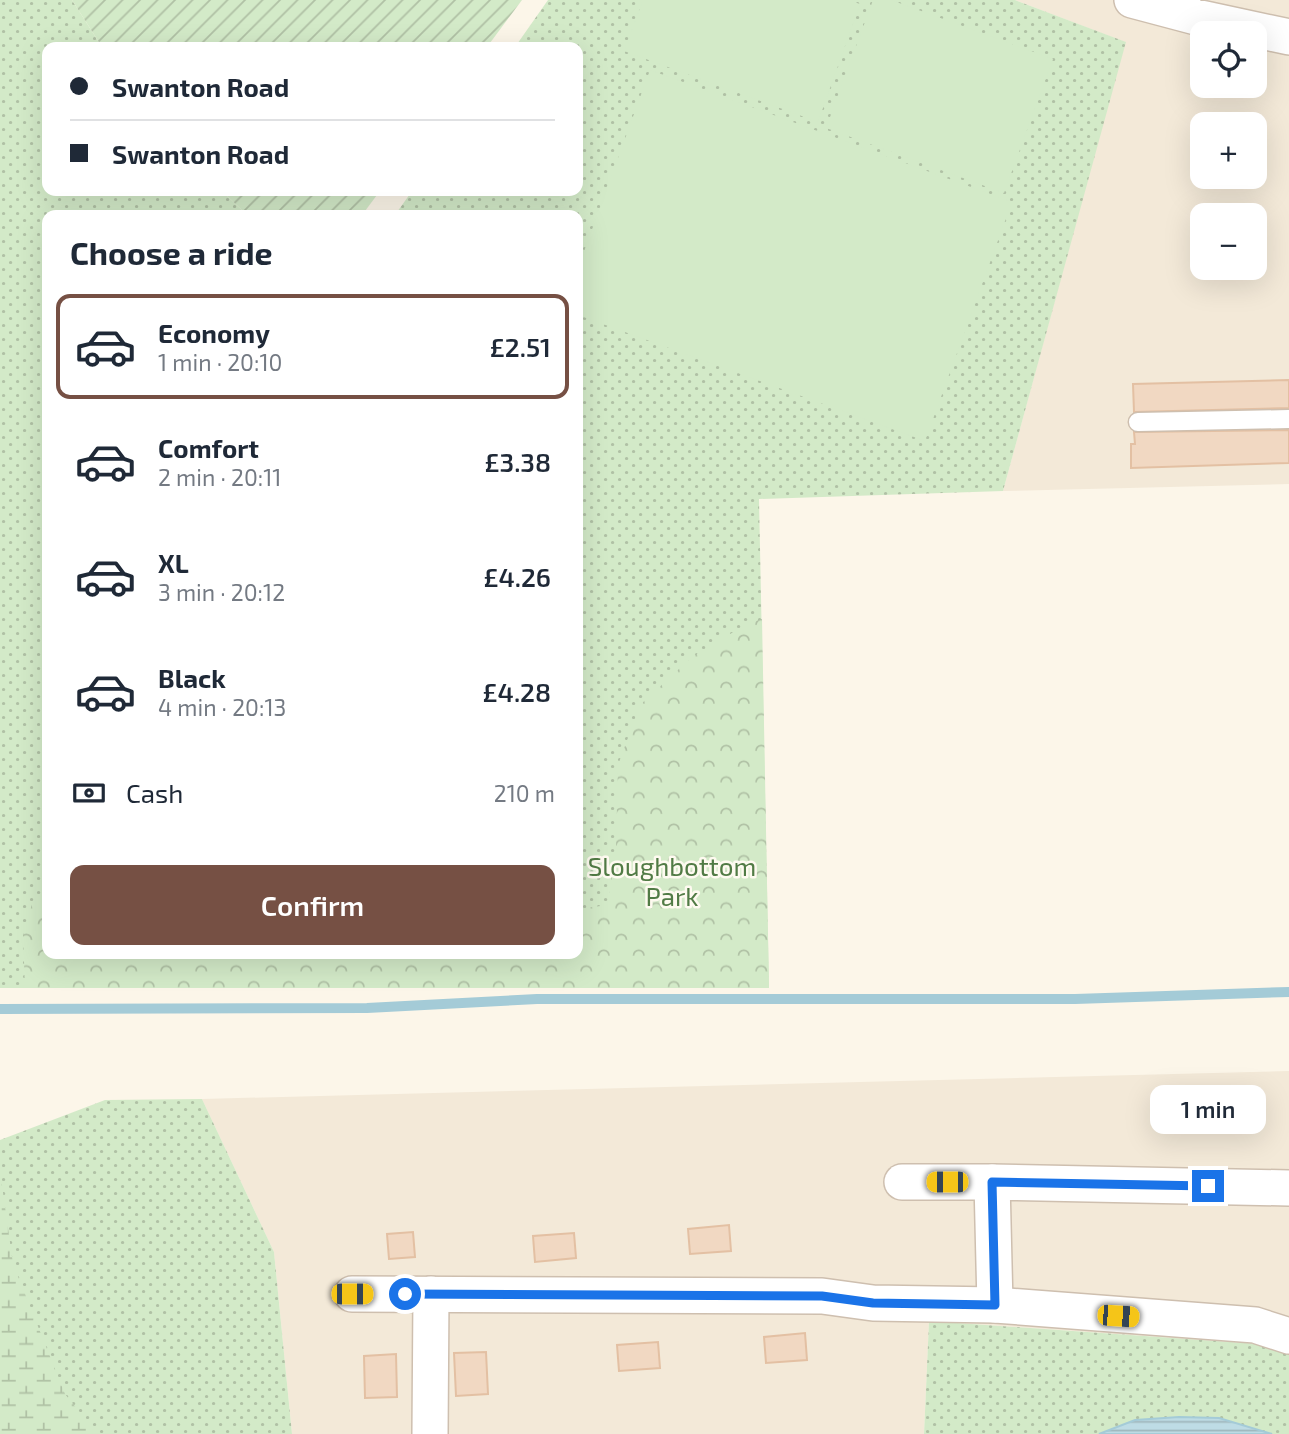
<!DOCTYPE html>
<meta charset="utf-8">
<style>
:root{--surface:#fff;--page:#f2f2f3;--text:#1f2937;--muted:#747a83;--line:#e0e1e3;--accent:#765044}
body{margin:0;font-family:"Exo 2",sans-serif;background:var(--page);color:var(--text);height:100vh;display:flex;flex-direction:column;font-size:26px;white-space:nowrap}
*{box-sizing:border-box;margin:0}
p{font-size:23px;color:var(--muted)}
.icon{flex:none;width:38px;height:38px;fill:none;stroke:currentColor;stroke-width:2;stroke-linecap:round;stroke-linejoin:round}
.map{position:relative;flex:1;overflow:hidden}
.drawer{position:absolute;left:42px;top:210px;width:541px;height:749px;display:flex;flex-direction:column;background:var(--surface);border-radius:14px;box-shadow:0 7px 28px #0002}
.drawer>*{flex:none}
.top-card{position:absolute;left:42px;top:42px;width:541px;height:154px;border-radius:14px;box-shadow:0 7px 28px #0002;display:grid;align-content:center;height:154px;padding:0 28px;background:var(--surface)}
.fabs{position:absolute;left:1190px;top:21px;display:grid;gap:14px}
.fabs a{display:grid;place-items:center;width:77px;height:77px;border-radius:14px;background:var(--surface);box-shadow:0 7px 28px #0002;font-size:35px}
.end{position:absolute;width:32px;height:32px;margin:-16px;border:9px solid #1a73e8;background:#fff;box-shadow:0 0 0 4px #fff}
.from{border-radius:50%}
.bubble{position:absolute;height:49px;border-radius:14px;background:var(--surface);box-shadow:0 7px 28px #0002;font-size:23px;font-weight:600;line-height:49px;text-align:center}
.car{position:absolute;width:21px;height:42px;margin:-21px -10px;border-radius:9px;box-shadow:0 0 5px 2px #0007;background:linear-gradient(#f5c518 24%,#345 0 40%,#f5c518 0 76%,#345 0 86%,#f5c518 0)}
.top-card b{display:flex;align-items:center;gap:24px;height:66px;font-size:26px}
.top-card b+b{border-top:2px solid var(--line)}
.top-card i{width:18px;height:18px;background:var(--text)}
ul{padding:0;list-style:none}
li{display:flex;align-items:center;gap:21px;height:105px;margin:0 14px 10px;padding:0 14px;border:4px solid transparent;border-radius:14px}
li div{flex:1}
li b{display:block;font-size:26px}
li em{font-style:normal;font-weight:600}
li.current{border-color:var(--accent)}
li>.icon{width:63px;height:63px;stroke-width:1.5}
h2{padding:0 28px;font-size:32px;line-height:84px}
.pay{display:flex;align-items:center;gap:18px;height:77px;padding:0 28px;font-size:26px}
.pay p{margin-inline-start:auto}
.button{display:flex;gap:14px;margin-top:auto;padding:14px 28px}
.button a{flex:1;height:80px;border-radius:14px;background:var(--accent);color:#fff;font-size:28px;font-weight:600;line-height:80px;text-align:center}
.map>svg:first-child{display:block}
.residential{fill:#f3e9d8;fill-rule:evenodd}
.grass{fill:url(#grass-dots)}
.forest{fill:url(#forest-crowns)}
.wetland{fill:url(#wetland-marsh)}
.garden{fill:url(#garden-furrows)}
.pitch{fill:#d3eac8}
.water{fill:url(#water-rules);stroke:#a4cbd7;stroke-width:2}
.lines{fill:none;stroke-linecap:round;stroke-linejoin:round}
.stream{stroke:#a4cbd7;stroke-width:10}
.building{fill:#f1d8c2;stroke:#e3c0a3;stroke-width:2}
.service-casing{stroke:#cebfaf;stroke-width:21}
.minor-casing{stroke:#cebfaf;stroke-width:38}
.service{stroke:#fff;stroke-width:18}
.minor{stroke:#fff;stroke-width:35}
.route{stroke:#1a73e8;stroke-width:9}
.labels{text-anchor:middle;stroke-width:5;stroke-linejoin:round;paint-order:stroke}
.park-label{font-size:26px;fill:#517b45;stroke:#fefaf0}
</style>
<div class="map">
<svg width="1289" height="1434" viewBox="0 0 1289 1434">
<defs>
<pattern id="grass-dots" width="8" height="8" patternUnits="userSpaceOnUse" patternTransform="scale(1.75)"><rect width="8" height="8" fill="#d3eac8"/><path d="M2 2h.1M6 6h.1" fill="none" stroke="#b0c1a5" stroke-width="1.8" stroke-linecap="round"/></pattern>
<pattern id="forest-crowns" width="20" height="18" patternUnits="userSpaceOnUse" patternTransform="scale(1.75)"><rect width="20" height="18" fill="#d3eac8"/><path d="M2 6a3 3 0 1 1 6 0M12 15a3 3 0 1 1 6 0" fill="none" stroke="#b0c1a5"/></pattern>
<pattern id="wetland-marsh" width="20" height="14" patternUnits="userSpaceOnUse" patternTransform="scale(1.75)"><rect width="20" height="14" fill="#d3eac8"/><path d="M1 5h8M5 5V1M11 12h8M15 12V8" fill="none" stroke="#b0c1a5"/></pattern>
<pattern id="garden-furrows" width="10" height="10" patternUnits="userSpaceOnUse" patternTransform="scale(1.75)"><rect width="10" height="10" fill="#d3eac8"/><path d="M-1 1l2-2M0 10L10 0M9 11l2-2" fill="none" stroke="#b0c1a5"/></pattern>
<pattern id="water-rules" width="6" height="5" patternUnits="userSpaceOnUse" patternTransform="scale(1.75)"><rect width="6" height="5" fill="#bedce5"/><path d="M0 2.5h6" fill="none" stroke="#9fb6bc"/></pattern>
</defs>
<rect width="100%" height="100%" fill="#fcf6e9"/>
<g class="residential">
<path d="M1015,0h274v484l-286,7 122,-449zM1202,33h53v53h-53zM1202,124h53v53h-53zM1202,215h53v53h-53z"/>
<polygon points="1289,1071 1289,1353 1259,1344 929,1321 924,1434 292,1434 274,1252 202,1099"/>
</g>
<g class="grass">
<polygon points="0,0 72,0 102,47 47,47 47,191 222,191 247,215 47,215 47,954 578,954 578,215 395,215 412,191 578,191 578,47 515,47 548,0 1015,0 1126,42 1003,491 759,499 769,988 0,988"/>
<polygon points="202,1099 274,1252 292,1434 0,1434 0,1140 105,1100"/>
<polygon points="929,1321 1259,1344 1289,1353 1289,1434 924,1434"/>
</g>
<polygon class="forest" points="762,619 769,988 25,988 23,935 32,904 47,901 47,954 578,954 578,909 608,905 616,848 618,765 640,705 693,656 747,624"/>
<polygon class="wetland" points="0,1171 13,1264 65,1394 97,1434 0,1434"/>
<g class="garden">
<polygon points="72,0 522,0 487,47 102,47"/>
<polygon points="222,191 380,191 362,215 247,215"/>
</g>
<g class="pitch">
<polygon points="643,0 848,0 860,4 818,122 624,51"/>
<polygon points="873,0 891,0 1053,59 1004,193 826,128"/>
<polygon points="650,70 1012,202 925,441 578,315 578,268"/>
</g>
<polygon class="water" points="1179,1417 1219,1418 1272,1434 1099,1434 1135,1420"/>
<g class="lines">
<polyline class="stream" points="0,1009 367,1008 537,999 1075,999 1289,992"/>
</g>
<g class="building">
<polygon points="1289,380 1289,408 1134,412 1133,384"/>
<polygon points="1289,430 1289,463 1131,468 1131,444 1135,444 1134,432"/>
<polygon points="729,1225 731,1251 690,1254 688,1229"/>
<polygon points="413,1232 415,1257 389,1259 387,1234"/>
<polygon points="574,1233 576,1258 535,1262 533,1236"/>
<polygon points="805,1333 807,1360 766,1363 764,1337"/>
<polygon points="658,1342 660,1368 619,1371 617,1345"/>
<polygon points="486,1352 488,1394 456,1396 454,1353"/>
<polygon points="396,1354 397,1397 365,1398 364,1356"/>
</g>
<g class="lines">
<g class="service-casing">
<polyline id="service" points="1138,422 1289,419"/>
</g>
<g class="minor-casing">
<g id="minor">
<polyline points="1132,0 1196,17 1289,37"/>
<polyline points="902,1182 992,1182"/>
<polyline points="352,1294 822,1296 873,1303 995,1305 1255,1325 1289,1336"/>
<polyline points="995,1305 992,1182 1289,1188"/>
<polyline points="430,1434 431,1294"/>
</g>
</g>
<use href="#service" class="service"/>
<use href="#minor" class="minor"/>
</g>
<g class="lines">
<polyline class="route" points="405,1294 822,1296 873,1303 995,1305 992,1182 1208,1186"/>
</g>
<g class="labels">
<g class="park-label">
<text x="672" y="876">Sloughbottom<tspan x="672" dy="30">Park</tspan></text>
</g>
</g>
</svg>
<div class="fabs">
<a><svg class="icon" aria-label="locate" viewBox="0 0 24 24"><circle cx="12" cy="12" r="6"/><path d="M12 2v4M12 18v4M2 12h4M18 12h4"/></svg></a>
<a>+</a>
<a>−</a>
</div>
<i class="end from" style="left:405px;top:1294px"></i>
<i class="end" style="left:1208px;top:1186px"></i>
<div class="bubble" style="left:1150px;top:1085px;width:116px">1 min</div>
<i class="car" style="left:947px;top:1182px;rotate:270deg"></i>
<i class="car" style="left:352px;top:1294px;rotate:90deg"></i>
<i class="car" style="left:1118px;top:1316px;rotate:94deg"></i>
<div class="top-card">
<b><i class="from"></i>Swanton Road</b>
<b><i></i>Swanton Road</b>
</div>
<section class="drawer">
<h2>Choose a ride</h2>
<ul>
<li class="current"><svg class="icon" aria-label="car" viewBox="0 0 24 24"><path d="M5 17H2v-5l4-1 3-4h7l3 4 3 1v5h-3M9 17h6M6 11h13"/><circle cx="7" cy="17" r="2"/><circle cx="17" cy="17" r="2"/></svg><div><b>Economy</b><p>1 min · 20:10</p></div><em>£2.51</em></li>
<li><svg class="icon" aria-label="car" viewBox="0 0 24 24"><path d="M5 17H2v-5l4-1 3-4h7l3 4 3 1v5h-3M9 17h6M6 11h13"/><circle cx="7" cy="17" r="2"/><circle cx="17" cy="17" r="2"/></svg><div><b>Comfort</b><p>2 min · 20:11</p></div><em>£3.38</em></li>
<li><svg class="icon" aria-label="car" viewBox="0 0 24 24"><path d="M5 17H2v-5l4-1 3-4h7l3 4 3 1v5h-3M9 17h6M6 11h13"/><circle cx="7" cy="17" r="2"/><circle cx="17" cy="17" r="2"/></svg><div><b>XL</b><p>3 min · 20:12</p></div><em>£4.26</em></li>
<li><svg class="icon" aria-label="car" viewBox="0 0 24 24"><path d="M5 17H2v-5l4-1 3-4h7l3 4 3 1v5h-3M9 17h6M6 11h13"/><circle cx="7" cy="17" r="2"/><circle cx="17" cy="17" r="2"/></svg><div><b>Black</b><p>4 min · 20:13</p></div><em>£4.28</em></li>
</ul>
<div class="pay"><svg class="icon" aria-label="cash" viewBox="0 0 24 24"><path d="M3 7h18v10H3z"/><circle cx="12" cy="12" r="2"/></svg>Cash<p>210 m</p></div>
<div class="button"><a>Confirm</a></div>
</section>
</div>
